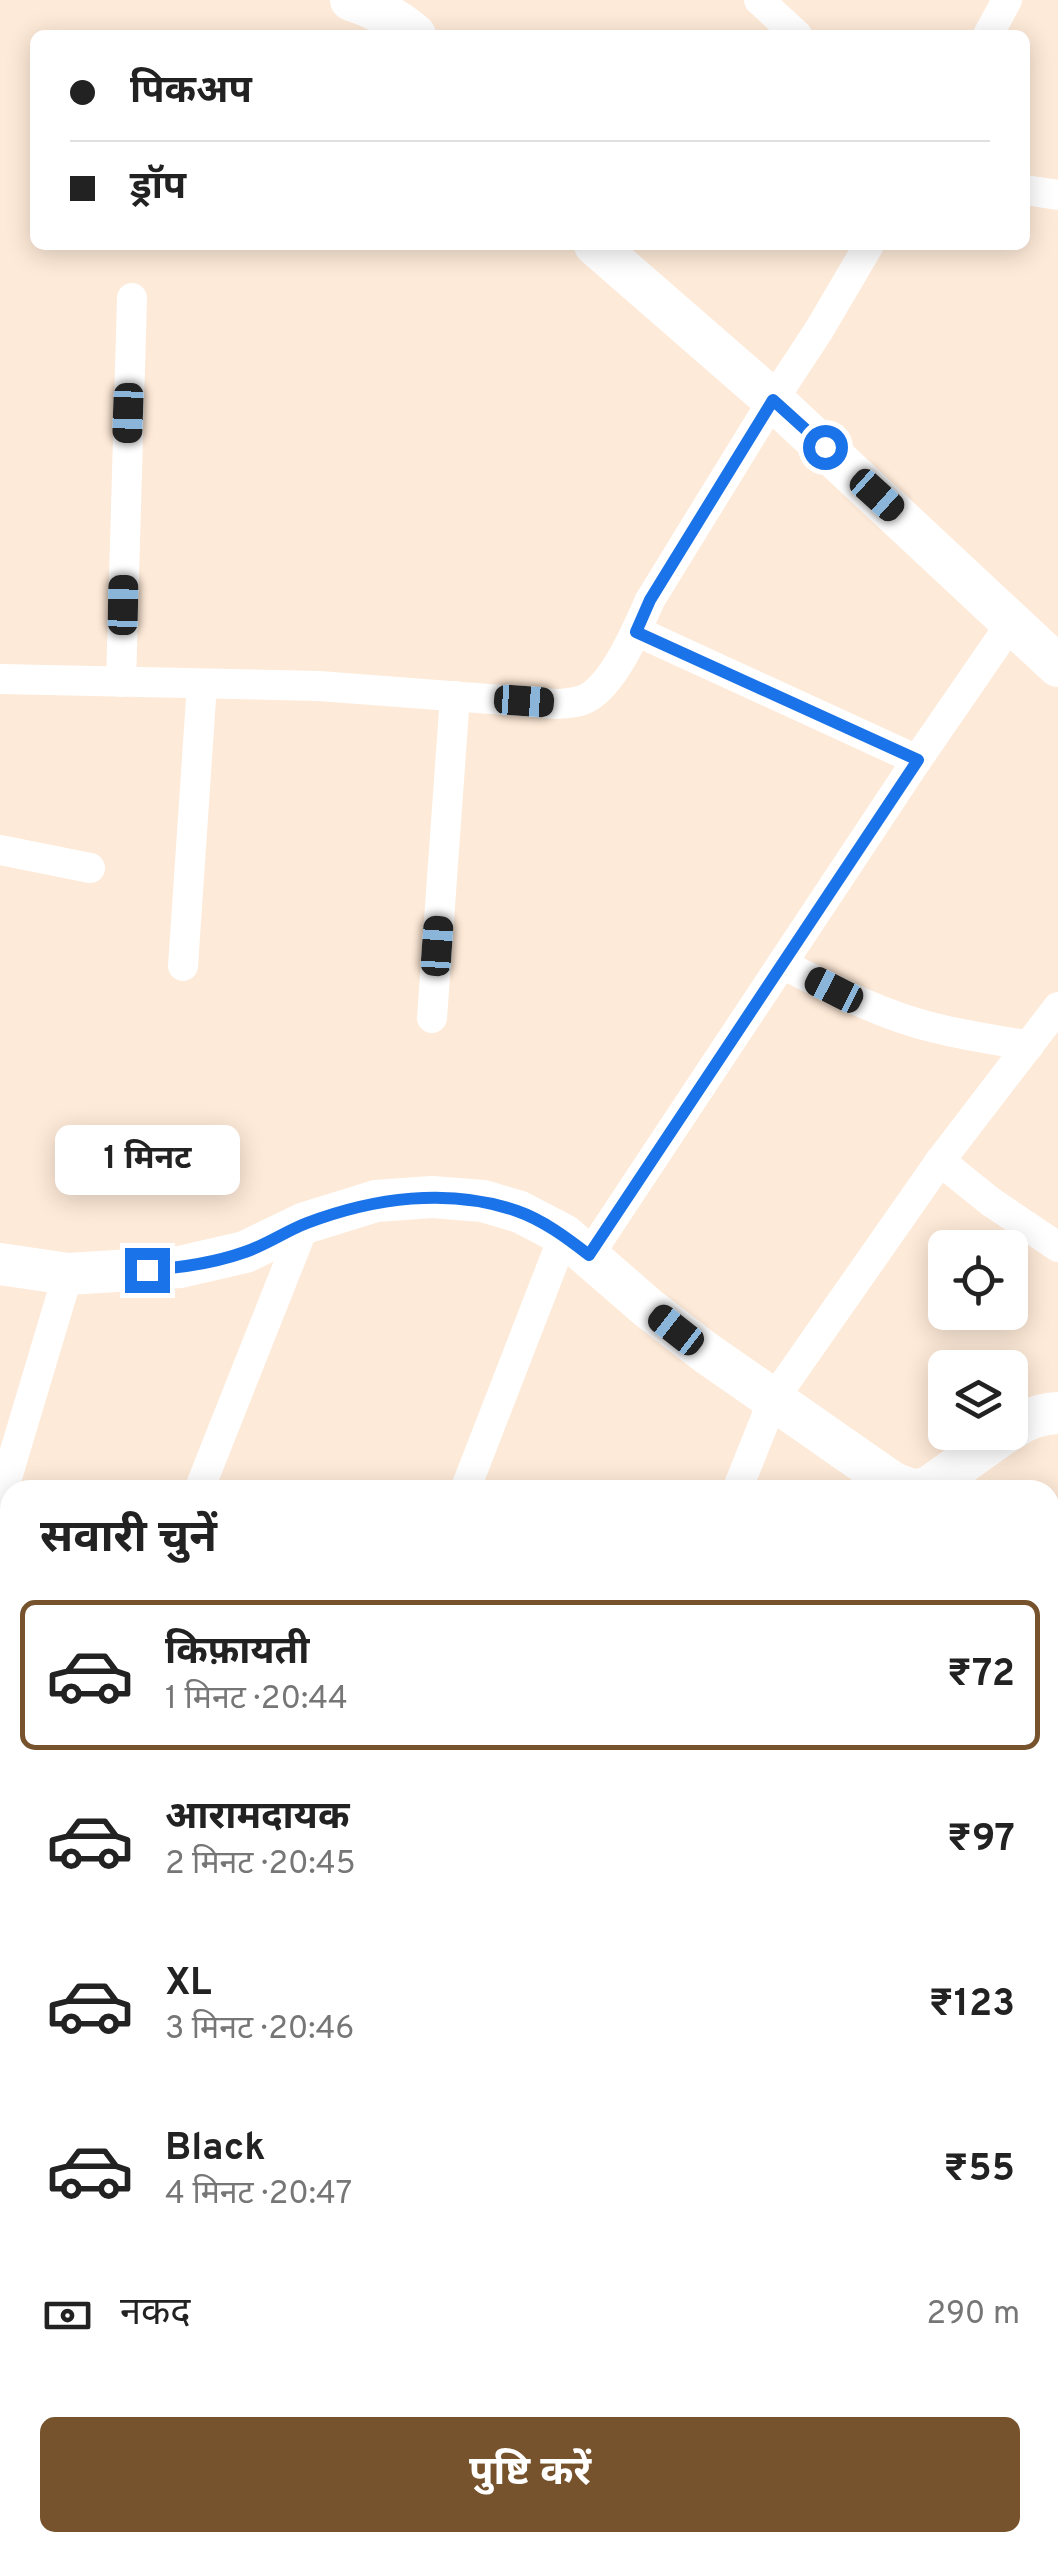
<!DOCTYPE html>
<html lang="hi">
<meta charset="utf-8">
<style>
:root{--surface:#fff;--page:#f6f6f6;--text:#222;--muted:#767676;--line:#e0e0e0;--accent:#77532d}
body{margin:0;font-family:Overpass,"Noto Sans Devanagari",sans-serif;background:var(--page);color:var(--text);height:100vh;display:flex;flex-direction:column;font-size:38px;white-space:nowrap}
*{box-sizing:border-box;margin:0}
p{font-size:32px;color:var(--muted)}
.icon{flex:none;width:55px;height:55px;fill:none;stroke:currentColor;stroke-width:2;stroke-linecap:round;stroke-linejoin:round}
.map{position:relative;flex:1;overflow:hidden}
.side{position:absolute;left:0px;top:1480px;width:1060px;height:1072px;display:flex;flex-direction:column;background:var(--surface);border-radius:30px 30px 0 0;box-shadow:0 5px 25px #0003}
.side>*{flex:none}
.hud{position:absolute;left:30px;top:30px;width:1000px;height:220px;border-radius:15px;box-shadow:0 5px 25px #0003;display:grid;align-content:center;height:220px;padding:0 40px;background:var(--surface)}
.buttons{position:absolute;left:928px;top:1230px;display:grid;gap:20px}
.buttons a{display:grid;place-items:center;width:100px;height:100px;border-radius:15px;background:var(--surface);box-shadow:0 5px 25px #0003;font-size:50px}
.end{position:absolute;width:45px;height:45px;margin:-22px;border:12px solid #1a73e8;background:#fff;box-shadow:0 0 0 5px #fff}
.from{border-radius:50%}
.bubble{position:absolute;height:70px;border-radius:15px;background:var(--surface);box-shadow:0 5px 25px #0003;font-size:32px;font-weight:700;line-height:70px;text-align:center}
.car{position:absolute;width:30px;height:60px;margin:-30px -15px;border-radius:12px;box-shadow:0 0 8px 2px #0007;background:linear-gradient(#222 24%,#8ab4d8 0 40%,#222 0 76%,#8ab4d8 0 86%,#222 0)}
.hud b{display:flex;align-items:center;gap:35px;height:95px;font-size:38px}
.hud b+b{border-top:2px solid var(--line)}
.hud i{width:25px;height:25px;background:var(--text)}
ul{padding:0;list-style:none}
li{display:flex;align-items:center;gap:30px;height:150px;margin:0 20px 15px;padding:0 20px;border:5px solid transparent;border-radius:15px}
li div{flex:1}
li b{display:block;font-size:38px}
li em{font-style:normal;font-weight:700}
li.current{border-color:var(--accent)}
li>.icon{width:90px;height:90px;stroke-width:1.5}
h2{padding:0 40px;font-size:45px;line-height:120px}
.pay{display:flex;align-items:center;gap:25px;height:110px;padding:0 40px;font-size:38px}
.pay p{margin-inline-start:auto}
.primary-button{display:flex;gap:20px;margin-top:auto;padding:20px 40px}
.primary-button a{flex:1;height:115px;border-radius:15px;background:var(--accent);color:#fff;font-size:40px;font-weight:700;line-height:115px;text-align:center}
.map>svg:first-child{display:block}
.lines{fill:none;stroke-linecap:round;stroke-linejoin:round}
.street{stroke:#fff;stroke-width:30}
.secondary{stroke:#fff;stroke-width:42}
.route{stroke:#1a73e8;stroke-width:12}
</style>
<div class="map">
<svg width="1058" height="2551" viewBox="0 0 1058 2551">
<rect width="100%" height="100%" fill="#feead8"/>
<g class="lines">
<g class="street">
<polyline points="759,0 797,35"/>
<polyline points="988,35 1007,0"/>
<polyline points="1025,190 1058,195"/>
<polyline points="636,631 917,760"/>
<path d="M0,679l319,7 238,18c12,-1 22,-1 32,-7 27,-17 48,-68 61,-97l123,-200 46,-70 50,-85"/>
<polyline points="121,682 132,298"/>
<polyline points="0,850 90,868"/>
<path d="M782,964c50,25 99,51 153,64 31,8 63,12 94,18"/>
<polyline points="183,966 202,684"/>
<polyline points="432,1018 455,696"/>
<polyline points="940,1161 991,1202 1058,1247"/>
<polyline points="589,1255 917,760 1012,622"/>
<polyline points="199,1490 305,1223"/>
<polyline points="465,1490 564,1235"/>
<polyline points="737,1490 773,1400 940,1161 1058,1007"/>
<polyline points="0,1501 68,1274"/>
<polyline points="0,1591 10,1594"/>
<polyline points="1050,1717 1058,1697"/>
<polyline points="0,1997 10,1976"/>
<polyline points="0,2324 10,2317"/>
<polyline points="0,2411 10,2407"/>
<polyline points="0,2443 10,2455"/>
<polyline points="83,2542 90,2551"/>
<polyline points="582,2542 613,2551"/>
<polyline points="222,2551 233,2542"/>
<polyline points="537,2551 576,2542"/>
<polyline points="710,2551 714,2542"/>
</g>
<g class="secondary">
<path d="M351,0c24,8 45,18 64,35"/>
<polyline points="595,245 773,400 1058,666"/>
<polyline points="0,1264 68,1274 180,1267 245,1252 305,1223 376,1201 432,1197 483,1201 520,1212 564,1235 648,1308 705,1352 893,1483 912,1490"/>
<path d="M1010,1430c15,-11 29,-16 48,-17"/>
<polyline points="917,1490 929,1487 1006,1432"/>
</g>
</g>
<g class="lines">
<path class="route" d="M147,1270c32,-2 67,-7 98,-18 21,-7 41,-21 62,-29 66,-25 142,-36 210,-12 26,9 50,27 72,44l329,-495 -282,-128 14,-32 123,-200 52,47"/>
</g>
</svg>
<div class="buttons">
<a><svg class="icon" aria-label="locate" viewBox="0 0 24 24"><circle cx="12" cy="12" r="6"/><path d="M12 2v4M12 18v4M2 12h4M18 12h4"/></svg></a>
<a><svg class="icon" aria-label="layers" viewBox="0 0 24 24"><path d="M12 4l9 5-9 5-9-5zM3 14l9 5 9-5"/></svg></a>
</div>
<i class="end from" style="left:825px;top:447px"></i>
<i class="end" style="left:147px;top:1270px"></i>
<div class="bubble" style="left:55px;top:1125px;width:185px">1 मिनट</div>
<i class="car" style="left:128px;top:413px;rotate:182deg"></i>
<i class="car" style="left:877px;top:495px;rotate:132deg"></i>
<i class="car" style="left:123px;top:605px;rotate:1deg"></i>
<i class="car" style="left:524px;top:701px;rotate:94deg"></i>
<i class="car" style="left:437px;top:946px;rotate:4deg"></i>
<i class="car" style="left:834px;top:990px;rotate:297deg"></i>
<i class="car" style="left:676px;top:1330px;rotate:308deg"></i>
<div class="hud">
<b><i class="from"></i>पिकअप</b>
<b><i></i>ड्रॉप</b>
</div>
<section class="side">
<h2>सवारी चुनें</h2>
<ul>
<li class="current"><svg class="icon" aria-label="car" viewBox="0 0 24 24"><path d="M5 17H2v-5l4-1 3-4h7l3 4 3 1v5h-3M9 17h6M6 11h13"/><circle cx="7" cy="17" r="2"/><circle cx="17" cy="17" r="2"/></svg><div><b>किफ़ायती</b><p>1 मिनट · 20:44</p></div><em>₹72</em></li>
<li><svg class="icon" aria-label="car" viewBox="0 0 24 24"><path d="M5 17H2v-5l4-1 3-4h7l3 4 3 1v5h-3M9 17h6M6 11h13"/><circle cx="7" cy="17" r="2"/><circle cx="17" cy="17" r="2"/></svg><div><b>आरामदायक</b><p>2 मिनट · 20:45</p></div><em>₹97</em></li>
<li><svg class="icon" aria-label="car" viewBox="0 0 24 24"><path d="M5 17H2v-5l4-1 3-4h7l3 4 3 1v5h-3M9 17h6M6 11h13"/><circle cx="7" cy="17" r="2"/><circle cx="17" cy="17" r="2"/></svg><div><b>XL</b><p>3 मिनट · 20:46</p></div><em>₹123</em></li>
<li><svg class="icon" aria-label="car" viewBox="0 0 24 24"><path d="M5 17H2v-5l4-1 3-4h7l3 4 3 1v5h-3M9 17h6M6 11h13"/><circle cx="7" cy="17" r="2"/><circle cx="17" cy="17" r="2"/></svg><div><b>Black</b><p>4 मिनट · 20:47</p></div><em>₹55</em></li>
</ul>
<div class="pay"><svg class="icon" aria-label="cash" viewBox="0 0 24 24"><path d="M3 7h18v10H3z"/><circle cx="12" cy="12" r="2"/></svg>नकद<p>290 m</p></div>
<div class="primary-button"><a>पुष्टि करें</a></div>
</section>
</div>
